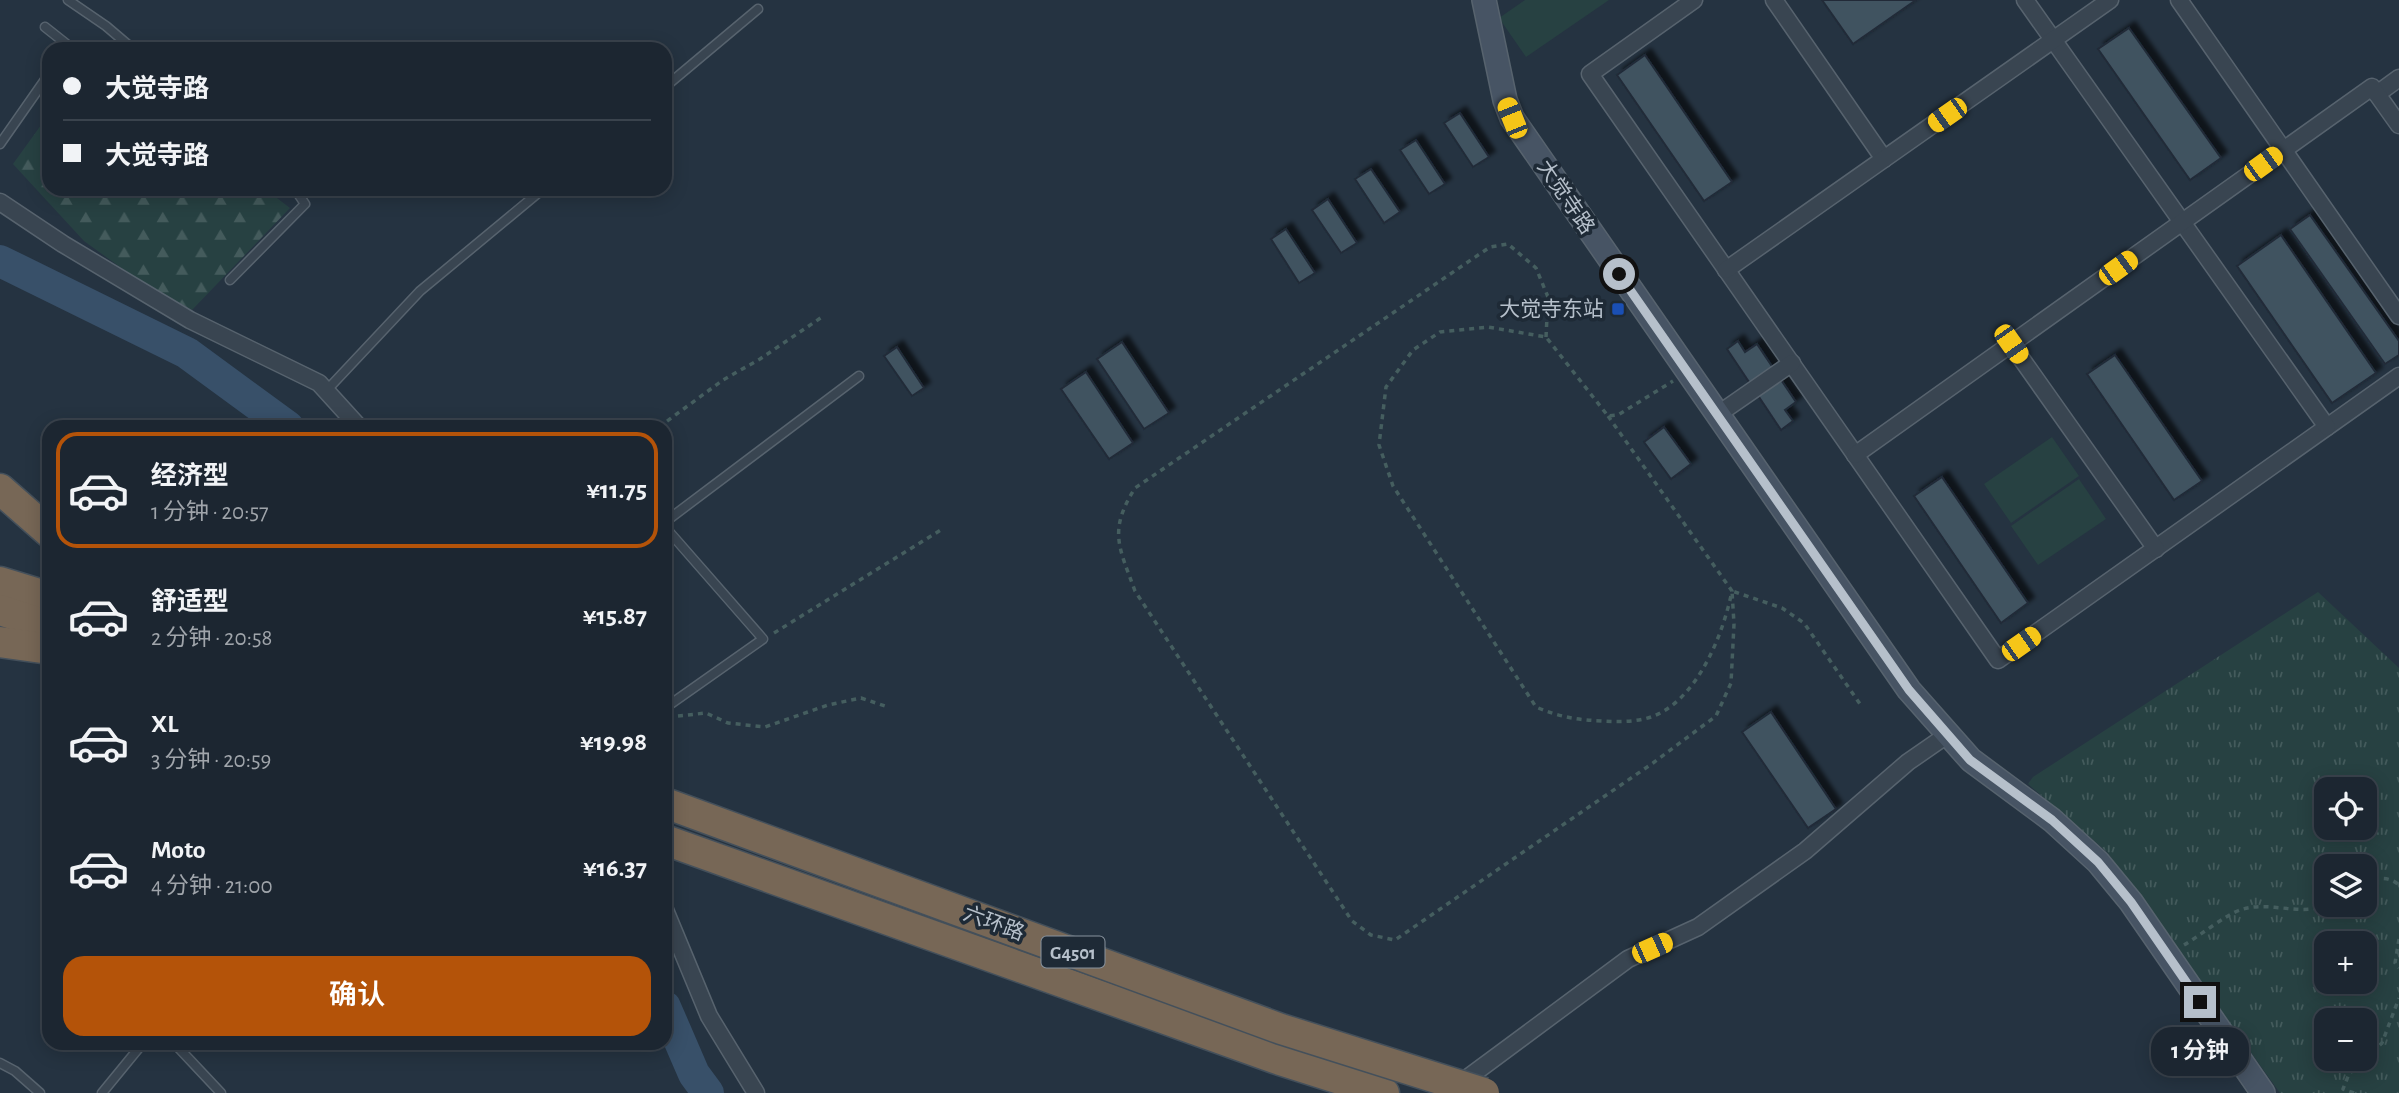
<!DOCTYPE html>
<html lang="zh">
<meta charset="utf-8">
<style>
:root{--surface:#1c2631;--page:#29323d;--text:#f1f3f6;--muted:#a0a5ab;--line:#3a434d;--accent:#b45309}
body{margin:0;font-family:"Alegreya Sans","Noto Sans SC",sans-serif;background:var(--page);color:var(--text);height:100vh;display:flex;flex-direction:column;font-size:26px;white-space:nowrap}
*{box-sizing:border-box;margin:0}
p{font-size:23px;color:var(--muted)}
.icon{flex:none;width:38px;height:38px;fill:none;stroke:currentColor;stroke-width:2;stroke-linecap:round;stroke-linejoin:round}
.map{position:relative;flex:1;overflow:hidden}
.details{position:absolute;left:42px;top:420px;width:630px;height:630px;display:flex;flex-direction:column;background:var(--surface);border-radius:21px;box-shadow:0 4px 18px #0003,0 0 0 2px var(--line)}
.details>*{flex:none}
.guide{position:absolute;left:42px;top:42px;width:630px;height:154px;border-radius:21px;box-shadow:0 4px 18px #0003,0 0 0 2px var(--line);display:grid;align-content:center;height:154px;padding:0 21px;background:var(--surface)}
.controls{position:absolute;left:2314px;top:777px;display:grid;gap:14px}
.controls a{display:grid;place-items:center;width:63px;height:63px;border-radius:14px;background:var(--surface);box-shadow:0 4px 18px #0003,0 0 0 2px var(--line);font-size:35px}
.end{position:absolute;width:32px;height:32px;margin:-16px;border:9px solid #b6c0cb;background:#111;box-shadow:0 0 0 4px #111}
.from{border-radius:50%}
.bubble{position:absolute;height:49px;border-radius:21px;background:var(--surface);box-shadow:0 4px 18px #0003,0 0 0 2px var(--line);font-size:23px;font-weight:600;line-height:49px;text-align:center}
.car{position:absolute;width:21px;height:42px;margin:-21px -10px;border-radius:9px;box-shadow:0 0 5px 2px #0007;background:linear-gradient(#f5c518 24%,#345 0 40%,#f5c518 0 76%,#345 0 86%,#f5c518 0)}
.guide b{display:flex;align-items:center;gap:24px;height:66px;font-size:26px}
.guide b+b{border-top:2px solid var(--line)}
.guide i{width:18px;height:18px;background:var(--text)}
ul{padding:12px 0 0;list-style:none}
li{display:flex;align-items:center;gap:21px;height:116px;margin:0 14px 10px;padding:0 7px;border:4px solid transparent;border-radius:21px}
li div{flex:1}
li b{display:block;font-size:26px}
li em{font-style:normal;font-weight:600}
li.on{border-color:var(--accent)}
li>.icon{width:63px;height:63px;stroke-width:1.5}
.action{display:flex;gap:14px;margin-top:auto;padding:14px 21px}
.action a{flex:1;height:80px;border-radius:21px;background:var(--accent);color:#fff;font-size:28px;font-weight:600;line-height:80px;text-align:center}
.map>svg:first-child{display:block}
.forest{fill:url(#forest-firs)}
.park{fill:url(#park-tufts);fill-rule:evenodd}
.pitch{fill:#274142}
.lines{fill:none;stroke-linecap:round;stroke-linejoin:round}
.river{stroke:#385069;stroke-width:32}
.building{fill:#405260;stroke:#202c38;stroke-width:2;filter:url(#shadow)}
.service-casing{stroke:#57636e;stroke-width:11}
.minor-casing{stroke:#57636e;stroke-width:19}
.secondary-casing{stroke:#57636e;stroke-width:26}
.motorway-casing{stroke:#44505b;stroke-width:33}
.path{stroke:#455e5f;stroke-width:3.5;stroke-dasharray:5 5;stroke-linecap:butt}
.service{stroke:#394551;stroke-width:8}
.minor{stroke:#394551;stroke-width:16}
.secondary{stroke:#475464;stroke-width:23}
.motorway{stroke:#776756;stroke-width:30}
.motorway-bridge-casing{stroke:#44505b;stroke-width:33;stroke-linecap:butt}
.motorway-bridge{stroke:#776756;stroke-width:30}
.route{stroke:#b6c0cb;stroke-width:9}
.transit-dot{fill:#1a4fb4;stroke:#1e2a36;stroke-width:2.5}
.labels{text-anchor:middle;stroke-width:7;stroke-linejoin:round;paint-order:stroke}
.shield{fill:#1e2a36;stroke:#88939e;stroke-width:2}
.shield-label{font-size:19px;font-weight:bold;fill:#b6c0cb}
.street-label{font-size:21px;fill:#b6c0cb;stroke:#1e2a36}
.poi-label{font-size:21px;fill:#b6c0cb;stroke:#1e2a36;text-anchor:end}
</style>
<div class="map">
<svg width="2399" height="1093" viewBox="0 0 2399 1093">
<defs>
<pattern id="forest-firs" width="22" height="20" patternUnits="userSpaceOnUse" patternTransform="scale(1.75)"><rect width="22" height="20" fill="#274142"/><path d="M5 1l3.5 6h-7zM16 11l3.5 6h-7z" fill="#445b5c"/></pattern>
<pattern id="park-tufts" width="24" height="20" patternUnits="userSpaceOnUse" patternTransform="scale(1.75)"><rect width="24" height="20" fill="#274142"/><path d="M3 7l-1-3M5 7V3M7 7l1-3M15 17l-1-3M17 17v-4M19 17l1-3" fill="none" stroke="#445b5c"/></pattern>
<filter id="shadow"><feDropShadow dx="6" dy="-6" stdDeviation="2" flood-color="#0009"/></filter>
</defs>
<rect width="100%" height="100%" fill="#253341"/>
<polygon class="forest" points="49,114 49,189 265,189 290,208 192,310 138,280 84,241 13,164"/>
<path class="park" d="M2318,592l81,76v425h-119l-173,-241 -79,-68 5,-7zM2326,789h38v39h-38zM2326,866h38v39h-38zM2326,943h38v39h-38zM2326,1020h38v39h-38z"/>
<g class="pitch">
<polygon points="1525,0 1609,0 1526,57 1499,18"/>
<polygon points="2052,437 2079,476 2011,523 1984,484"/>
<polygon points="2079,479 2106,519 2038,565 2011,526"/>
</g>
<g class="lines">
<g class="river">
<polyline points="0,261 187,353 288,427"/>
<polyline points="665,1007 694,1074 708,1093"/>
</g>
</g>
<g class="building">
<polygon points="1822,0 1916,0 1853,44"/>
<polygon points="2129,28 2221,158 2190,180 2098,49"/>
<polygon points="1645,55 1732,182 1704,201 1617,75"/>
<polygon points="1460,113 1489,157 1473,167 1444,123"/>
<polygon points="1416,140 1445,184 1429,194 1400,150"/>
<polygon points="1371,169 1400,212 1384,223 1355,179"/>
<polygon points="1328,199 1357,243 1341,253 1312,210"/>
<polygon points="2310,215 2399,341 2399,355 2385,364 2290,229"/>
<polygon points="1286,229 1315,273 1299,283 1271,239"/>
<polygon points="2281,235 2376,373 2332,403 2237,266"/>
<polygon points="1738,341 1745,352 1757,344 1796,402 1785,410 1793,421 1781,430 1727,349"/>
<polygon points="1122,342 1169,413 1144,429 1097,359"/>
<polygon points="897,347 924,388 912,396 884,356"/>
<polygon points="2115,355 2202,481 2174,500 2087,374"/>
<polygon points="1086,372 1133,443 1109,459 1061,389"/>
<polygon points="1664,427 1691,464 1671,479 1644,442"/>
<polygon points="1942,477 2028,603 2001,623 1914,496"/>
<polygon points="1771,712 1836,809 1808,828 1742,732"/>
</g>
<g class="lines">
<g class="service-casing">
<g id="service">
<polyline points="68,0 106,26 133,49"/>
<polyline points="45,27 69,46 66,49"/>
<polyline points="665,87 758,9"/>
<polyline points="0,144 49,74"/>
<polyline points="230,280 305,204 295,189"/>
<polyline points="326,391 420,291 543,189"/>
<polyline points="665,522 859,376"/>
<polyline points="665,527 763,639 665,708"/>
<polyline points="174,1043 221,1093"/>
<polyline points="0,1063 15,1071 40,1093"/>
<polyline points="102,1093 143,1043"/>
</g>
</g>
<g class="minor-casing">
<g id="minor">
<polyline points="1694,0 1590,74 1998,660 2399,376"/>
<polyline points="1774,0 1884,159"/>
<polyline points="2025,0 2327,427"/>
<polyline points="2179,0 2399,316"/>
<polyline points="2377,94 2399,78"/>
<polyline points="0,202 63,244 190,320 319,383 359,427"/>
<polyline points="1726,270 2110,0"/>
<polyline points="2011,344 2156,549"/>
<polyline points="1717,415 1792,363"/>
<polyline points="1855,455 2372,87 2399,125"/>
<polyline points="665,910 709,1016 756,1093"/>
<polyline points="1458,1085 1628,959 1698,927 1805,851 1908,762 1947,735"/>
</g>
</g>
<g class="secondary-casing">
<polyline id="secondary" points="1484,0 1505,100 1512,118 1909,690 1971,760 2052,820 2098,862 2131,902 2263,1093"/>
</g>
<g class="motorway-casing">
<g id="motorway">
<polyline points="0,489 49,532"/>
<polyline points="0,582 49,597"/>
<polyline points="0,610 49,626"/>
<polyline points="0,642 49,649"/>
<polyline points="665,840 1280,1060 1384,1093"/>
</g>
</g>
<g class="path">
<path d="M1546,337l2,-40 -12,-29 -28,-24 -18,3 -355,241c-27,43 -16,59 0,103l217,330 19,14 24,5 258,-177 63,-47 15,-33 3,-59 -2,-33 50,17 22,15 56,81"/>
<path d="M1608,416l124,175c-9,44 -35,110 -81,126 -15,5 -32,5 -48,4 -25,-1 -44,-4 -67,-14l-143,-221 -14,-41 7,-58 27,-37 27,-18 48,-5 58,10 62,79 10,-1 55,-34"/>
<polyline points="659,427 723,380 760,359 822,317"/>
<polyline points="774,633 944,528"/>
<polyline points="678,716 706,713 728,723 765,727 828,705 861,698 885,706"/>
<path d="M2364,881c13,-3 25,-5 35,4"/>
<polyline points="2399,939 2395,963 2399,968"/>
<path d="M2184,945c14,-8 43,-31 56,-35 29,-10 61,7 87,-5"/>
<polyline points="2354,1093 2343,1089 2349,1074 2382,1043 2399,998"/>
</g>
<use href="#service" class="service"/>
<use href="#minor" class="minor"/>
<use href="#secondary" class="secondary"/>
<use href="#motorway" class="motorway"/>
<g class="motorway-bridge-casing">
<polyline id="motorway-bridge" points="665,803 1281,1029 1484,1093"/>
</g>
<use href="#motorway-bridge" class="motorway-bridge"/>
</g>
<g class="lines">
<polyline class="route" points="1619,274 1909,690 1970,760 2052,820 2098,862 2131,902 2200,1002"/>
</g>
<rect class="transit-dot" x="1611" y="302" width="14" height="14" rx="3.5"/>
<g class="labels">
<rect class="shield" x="1041.5" y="936.5" width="63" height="31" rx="5"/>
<g class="shield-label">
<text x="1073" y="959">G4501</text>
</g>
<g class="street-label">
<text transform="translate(1566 197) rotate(56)" y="7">大觉寺路</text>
<text transform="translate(994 923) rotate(20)" y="7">六环路</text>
</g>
<g class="poi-label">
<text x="1604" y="316">大觉寺东站</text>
</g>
</g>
</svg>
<div class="controls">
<a><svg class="icon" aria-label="locate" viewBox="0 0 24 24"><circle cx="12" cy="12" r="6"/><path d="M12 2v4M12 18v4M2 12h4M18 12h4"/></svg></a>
<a><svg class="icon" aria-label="layers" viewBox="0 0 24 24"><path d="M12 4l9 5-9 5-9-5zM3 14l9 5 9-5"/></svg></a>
<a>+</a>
<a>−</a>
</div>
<i class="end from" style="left:1619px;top:274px"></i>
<i class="end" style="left:2200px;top:1002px"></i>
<div class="bubble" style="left:2151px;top:1027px;width:98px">1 分钟</div>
<i class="car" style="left:1947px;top:115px;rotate:235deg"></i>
<i class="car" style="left:1512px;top:118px;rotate:338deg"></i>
<i class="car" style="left:2263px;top:164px;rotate:54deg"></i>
<i class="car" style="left:2118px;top:268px;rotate:54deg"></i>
<i class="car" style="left:2011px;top:344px;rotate:145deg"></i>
<i class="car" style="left:2021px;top:644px;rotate:55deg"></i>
<i class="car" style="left:1652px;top:948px;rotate:66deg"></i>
<div class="guide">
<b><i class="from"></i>大觉寺路</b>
<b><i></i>大觉寺路</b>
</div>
<section class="details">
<ul>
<li class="on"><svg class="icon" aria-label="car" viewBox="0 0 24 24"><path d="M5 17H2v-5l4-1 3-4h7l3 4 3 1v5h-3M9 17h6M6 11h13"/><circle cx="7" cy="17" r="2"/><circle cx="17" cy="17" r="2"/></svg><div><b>经济型</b><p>1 分钟 · 20:57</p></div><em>¥11.75</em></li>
<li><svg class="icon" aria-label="car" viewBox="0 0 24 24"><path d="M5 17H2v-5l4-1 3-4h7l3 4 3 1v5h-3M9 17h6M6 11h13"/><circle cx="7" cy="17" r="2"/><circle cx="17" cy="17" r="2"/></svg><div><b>舒适型</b><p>2 分钟 · 20:58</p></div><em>¥15.87</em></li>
<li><svg class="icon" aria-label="car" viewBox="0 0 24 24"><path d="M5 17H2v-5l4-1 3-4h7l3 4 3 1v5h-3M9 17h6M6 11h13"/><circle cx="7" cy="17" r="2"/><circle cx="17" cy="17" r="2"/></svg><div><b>XL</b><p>3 分钟 · 20:59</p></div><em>¥19.98</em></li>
<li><svg class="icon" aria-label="car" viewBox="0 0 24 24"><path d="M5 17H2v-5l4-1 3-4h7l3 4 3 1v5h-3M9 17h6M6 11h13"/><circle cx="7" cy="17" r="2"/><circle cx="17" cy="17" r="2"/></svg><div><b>Moto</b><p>4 分钟 · 21:00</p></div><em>¥16.37</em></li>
</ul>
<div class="action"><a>确认</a></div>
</section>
</div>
